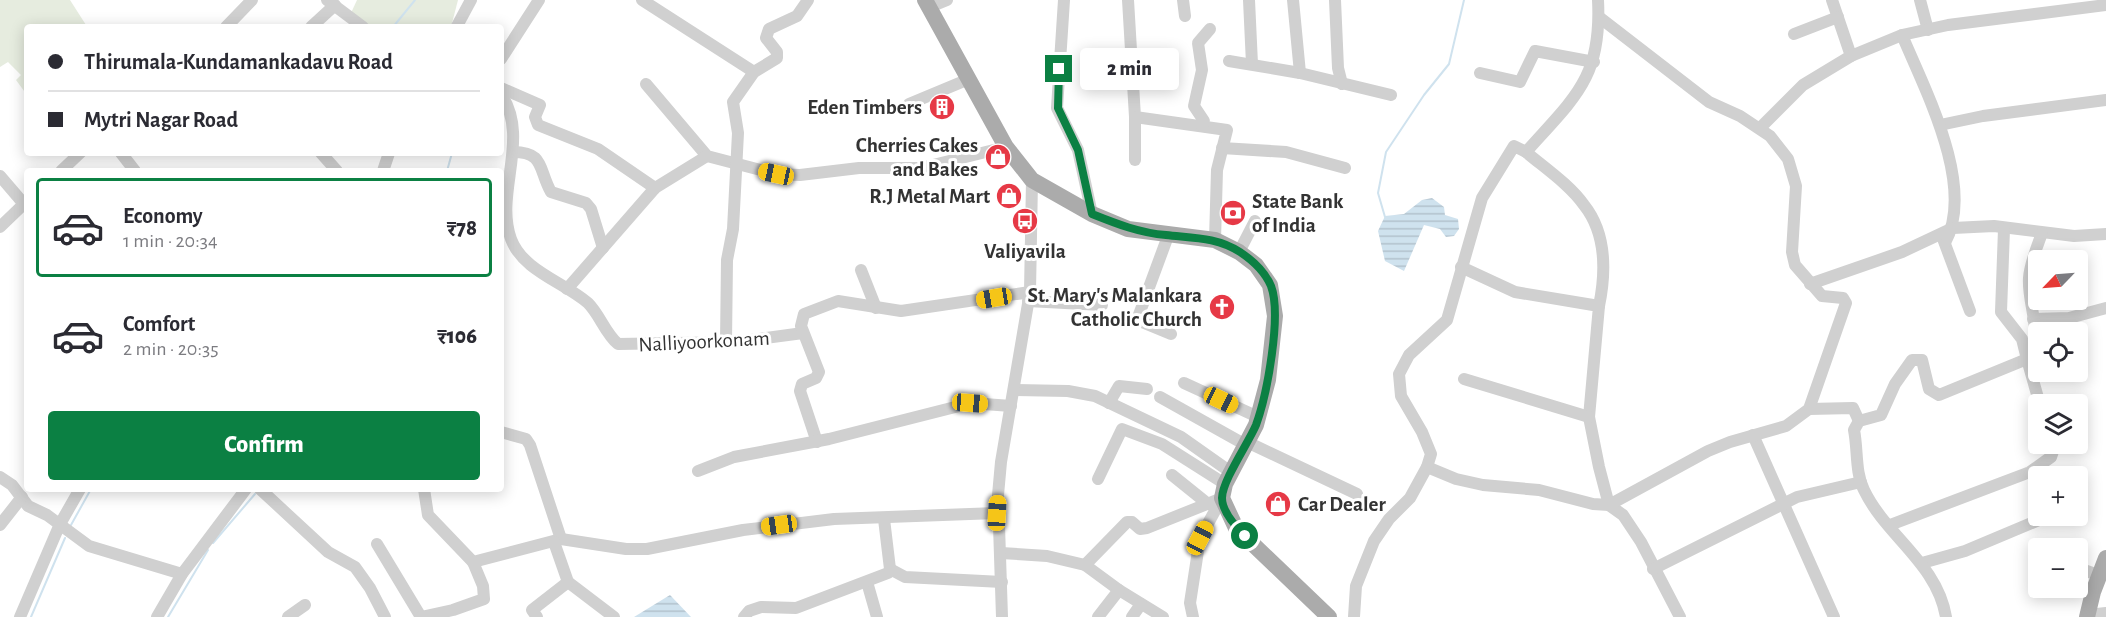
<!DOCTYPE html>
<meta charset="utf-8">
<style>
:root{--surface:#fff;--page:#f7f7f7;--text:#2b2b33;--muted:#7c7c81;--line:#e1e1e2;--accent:#0b8043}
body{margin:0;font-family:"Alegreya Sans",sans-serif;background:var(--page);color:var(--text);height:100vh;display:flex;flex-direction:column;font-size:22px;white-space:nowrap}
*{box-sizing:border-box;margin:0}
p{font-size:20px;color:var(--muted)}
.icon{flex:none;width:33px;height:33px;fill:none;stroke:currentColor;stroke-width:2;stroke-linecap:round;stroke-linejoin:round}
.map{position:relative;flex:1;overflow:hidden}
.sheet{position:absolute;left:24px;top:168px;width:480px;height:324px;display:flex;flex-direction:column;background:var(--surface);border-radius:6px;box-shadow:0 3px 15px #0003}
.sheet>*{flex:none}
.top-card{position:absolute;left:24px;top:24px;width:480px;height:132px;border-radius:6px;box-shadow:0 3px 15px #0003;display:grid;align-content:center;height:132px;padding:0 24px;background:var(--surface)}
.needle{width:39px;rotate:245deg}
.fabs{position:absolute;left:2028px;top:250px;display:grid;gap:12px}
.fabs a{display:grid;place-items:center;width:60px;height:60px;border-radius:6px;background:var(--surface);box-shadow:0 3px 15px #0003;font-size:30px}
.end{position:absolute;width:27px;height:27px;margin:-14px;border:8px solid #0b8043;background:#fff;box-shadow:0 0 0 3px #fff}
.from{border-radius:50%}
.bubble{position:absolute;height:42px;border-radius:6px;background:var(--surface);box-shadow:0 3px 15px #0003;font-size:20px;font-weight:800;line-height:42px;text-align:center}
.car{position:absolute;width:18px;height:36px;margin:-18px -9px;border-radius:8px;box-shadow:0 0 4px 2px #0007;background:linear-gradient(#f5c518 24%,#345 0 40%,#f5c518 0 76%,#345 0 86%,#f5c518 0)}
.top-card b{display:flex;align-items:center;gap:21px;height:57px;font-size:22px}
.top-card b+b{border-top:2px solid var(--line)}
.top-card i{width:15px;height:15px;background:var(--text)}
ul{padding:10px 0 0;list-style:none}
li{display:flex;align-items:center;gap:18px;height:99px;margin:0 12px 9px;padding:0 12px;border:3px solid transparent;border-radius:6px}
li div{flex:1}
li b{display:block;font-size:22px}
li em{font-style:normal;font-weight:800}
li.on{border-color:var(--accent)}
li>.icon{width:54px;height:54px;stroke-width:1.5}
.action{display:flex;gap:12px;margin-top:auto;padding:12px 24px}
.action a{flex:1;height:69px;border-radius:6px;background:var(--accent);color:#fff;font-size:24px;font-weight:800;line-height:69px;text-align:center}
.map>svg:first-child{display:block}
.grass{fill:#e6ecdf}
.water{fill:url(#water-rules)}
.lines{fill:none;stroke-linecap:round;stroke-linejoin:round}
.stream{stroke:#cfe2ee;stroke-width:2}
.minor{stroke:#d0d0d0;stroke-width:12}
.major{stroke:#ababab;stroke-width:16}
.route{stroke:#0b8043;stroke-width:8}
.labels{text-anchor:middle;stroke-width:6;stroke-linejoin:round;paint-order:stroke}
.poi-label{font-size:21px;font-weight:bold;fill:#333;stroke:#fff;text-anchor:end}
.street-label{font-size:21px;fill:#333;stroke:#fff}
</style>
<div class="map">
<svg width="2106" height="617" viewBox="0 0 2106 617">
<defs>
<pattern id="water-rules" width="6" height="5" patternUnits="userSpaceOnUse" patternTransform="scale(1.5)"><rect width="6" height="5" fill="#cfe2ee"/><path d="M0 2.5h6" fill="none" stroke="#b2c2cd"/></pattern>
</defs>
<rect width="100%" height="100%" fill="#fff"/>
<g class="grass">
<polygon points="0,0 70,0 86,25 27,27 27,95 16,80 21,75 8,62 0,67"/>
<polygon points="357,0 458,0 451,27 368,27 351,13"/>
</g>
<g class="water">
<polygon points="1432,198 1444,207 1445,215 1458,219 1459,229 1454,236 1446,237 1440,229 1424,225 1404,271 1385,261 1378,231 1385,216 1404,214 1422,200"/>
<polygon points="670,595 691,617 634,617"/>
</g>
<g class="lines">
<g class="stream">
<polyline points="393,27 415,0"/>
<polyline points="447,171 452,153"/>
<polyline points="1385,217 1378,193 1386,152 1424,95 1449,64 1464,0"/>
<polyline points="71,525 91,489"/>
<polyline points="213,543 255,494"/>
<polyline points="31,617 65,538"/>
<polyline points="168,617 208,550"/>
</g>
<g class="minor">
<polyline points="327,0 363,27"/>
<polyline points="642,0 754,72"/>
<polyline points="1064,0 1057,108 1078,150 1092,214"/>
<polyline points="1128,0 1135,117 1227,130 1217,170 1215,240"/>
<polyline points="1183,0 1185,16"/>
<polyline points="1249,0 1252,64"/>
<polyline points="1293,0 1300,73"/>
<polyline points="1335,0 1338,68 1342,84"/>
<polyline points="1832,0 1851,56 1902,35"/>
<polyline points="1920,0 1928,30"/>
<polyline points="930,7 947,0"/>
<polyline points="457,26 471,0"/>
<polyline points="226,27 252,0"/>
<polyline points="311,27 335,5"/>
<polyline points="1794,34 1838,17"/>
<polyline points="501,59 539,0"/>
<polyline points="1229,61 1300,73 1391,95"/>
<polyline points="1480,73 1520,82 1535,51 1594,62"/>
<polyline points="646,84 707,156 776,174 800,175 859,168 921,168 1006,147"/>
<polyline points="501,88 540,105 535,117 538,125 598,149 655,188"/>
<path d="M501,94c30,44 -7,100 10,145 12,32 53,43 77,64 12,12 17,30 30,41l118,-2 67,-9"/>
<polyline points="909,104 969,79"/>
<polyline points="1135,117 1135,160"/>
<polyline points="1940,125 1983,116 2106,100"/>
<polyline points="1202,126 1204,121 1194,106 1202,70 1198,43 1210,29"/>
<polyline points="1760,128 1803,85 1851,56"/>
<polyline points="1222,148 1286,152 1345,168"/>
<path d="M513,152c32,0 25,17 38,40l35,11 5,6 12,39"/>
<path d="M1526,152c19,16 44,33 58,53 23,29 22,67 15,101"/>
<polyline points="121,153 135,171"/>
<polyline points="321,153 337,171"/>
<polyline points="61,171 80,153"/>
<polyline points="383,171 389,153"/>
<polyline points="0,176 24,204"/>
<polyline points="0,227 27,201"/>
<polyline points="1168,236 1137,320 1171,334"/>
<polyline points="1942,236 1970,311"/>
<path d="M1945,243c31,-57 -20,-153 -43,-208l46,-10 158,-20"/>
<polyline points="1239,252 1255,221"/>
<polyline points="1461,267 1515,292 1599,306 1589,417 1599,467 1609,505 1623,515 1641,542 1680,617"/>
<polyline points="861,270 876,308"/>
<polyline points="1810,284 1902,252 1953,228 1994,226 2074,236 2106,234"/>
<polyline points="567,289 655,188 707,156"/>
<polyline points="1028,301 1102,305"/>
<polyline points="2033,319 2069,318 2106,308"/>
<polyline points="726,342 727,260 733,229 738,133 733,102 754,72 777,58 777,52 766,38 769,29 797,16 808,0"/>
<polyline points="1464,379 1589,417"/>
<polyline points="1184,383 1258,417"/>
<polyline points="1014,390 1068,391 1095,396 1181,437 1232,473"/>
<polyline points="1160,397 1244,444"/>
<polyline points="1109,403 1119,386 1147,389"/>
<path d="M2040,405l-13,-46c18,-23 0,-54 2,-81 1,-15 8,-31 13,-45"/>
<polyline points="1809,409 1853,408 1859,421"/>
<polyline points="501,432 526,439 530,445 561,539"/>
<polyline points="1753,435 1834,617"/>
<polyline points="817,442 800,391 802,384 816,378 819,372 801,326 804,314 838,301 901,311 1030,292"/>
<polyline points="1247,442 1357,494"/>
<polyline points="1427,467 1456,479 1483,485 1539,490 1593,504 1609,505 1708,451 1730,442 1786,426 1809,409 1846,303 1843,298 1822,296 1795,265 1792,252 1796,186 1788,159 1770,136 1740,116 1709,102 1599,17"/>
<polyline points="698,471 734,457 829,439 971,403 1011,406"/>
<polyline points="1172,475 1208,504"/>
<polyline points="0,477 12,485 28,506 47,515 89,546 182,574"/>
<polyline points="1098,479 1122,429 1162,444 1225,484"/>
<polyline points="260,489 328,552 355,567 370,588 385,617"/>
<polyline points="424,489 428,515 473,562 561,539 626,549 647,549 743,530 834,519 997,513"/>
<polyline points="0,525 22,497"/>
<polyline points="1890,525 2030,472 2051,457 2053,451 2051,444"/>
<polyline points="377,544 421,617"/>
<polyline points="1001,553 1047,556 1085,565 1119,590 1163,617"/>
<polyline points="1922,563 1965,551 2046,517"/>
<polyline points="1085,565 1127,522 1132,522 1140,529 1147,528 1222,498"/>
<polyline points="890,569 905,577 1002,582"/>
<polyline points="1653,569 1797,497 1861,482"/>
<polyline points="2078,570 2081,569 2098,575"/>
<polyline points="568,582 614,617"/>
<polyline points="867,582 877,617"/>
<polyline points="2088,615 2106,613"/>
<polyline points="20,617 60,524 80,489"/>
<polyline points="157,617 182,574 246,489"/>
<polyline points="288,617 305,605"/>
<polyline points="421,617 453,610 484,599 483,586 473,562"/>
<polyline points="537,617 532,610 568,582 554,542"/>
<polyline points="744,617 749,611 761,607 796,608 888,573 890,569 884,519"/>
<polyline points="1002,617 998,495 1001,462 1030,292 1032,180"/>
<polyline points="1098,617 1119,590"/>
<polyline points="1132,617 1141,604"/>
<polyline points="1193,617 1190,603 1200,538 1222,498"/>
<path d="M1354,617l2,-31 18,-45 15,-22 21,-21 17,-31 4,-13 -9,-22 -21,-36 -2,-22 10,-19 38,-35 35,-122 32,-52 12,6c49,-55 76,-74 72,-152"/>
<path d="M1946,617c-9,-54 -60,-81 -82,-127 -9,-18 -6,-40 -10,-60l5,-9 22,-6 14,-31 17,-24h10l7,29 10,6 88,-36 -5,-20 -21,-27 3,-83"/>
</g>
<g class="major">
<polyline points="925,0 1006,147 1032,180 1092,214 1128,229 1215,240 1239,252 1256,265 1270,285 1275,316 1268,380 1256,425 1225,484 1222,498 1236,528 1329,617"/>
<polyline points="2087,617 2093,592 2106,558"/>
</g>
</g>
<g class="lines">
<path class="route" d="M1059,69l-1,39 20,42 14,64c25,10 48,19 74,21 27,3 51,2 74,17 12,8 25,20 31,34 11,29 -4,109 -15,139 -7,17 -34,56 -34,73 0,14 14,29 23,38"/>
</g>
<defs>
<g id="building-disc" transform="scale(1.35)"><circle r="9.5" fill="#e63946" stroke="#fff"/><path d="M-4-6H4V6H1V3H-1V6H-4ZM-2.5-4.3h1.7v1.8h-1.7ZM.8-4.3h1.7v1.8H.8ZM-2.5-1h1.7V.8h-1.7ZM.8-1h1.7V.8H.8Z" fill="#fff"/></g>
<g id="shop-disc" transform="scale(1.35)"><circle r="9.5" fill="#e63946" stroke="#fff"/><path d="M-5-2.5h2.3a2.7 3.5 0 0 1 5.4 0H5L5.5 6h-11ZM-1.5-2.5h3a1.5 2.3 0 0 0-3 0Z" fill="#fff"/></g>
<g id="bank-disc" transform="scale(1.35)"><circle r="9.5" fill="#e63946" stroke="#fff"/><path d="M-6-4H6V4H-6ZM0-2.3a2.3 2.3 0 1 0 0 4.6a2.3 2.3 0 1 0 0-4.6Z" fill="#fff"/></g>
<g id="bus-disc" transform="scale(1.35)"><circle r="9.5" fill="#e63946" stroke="#fff"/><path d="M-5-6H5V4H4V6H2V4H-2V6H-4V4H-5ZM-3.5-4V0h7V-4ZM-3.5 1.2v1.5H-2V1.2ZM2 1.2v1.5H3.5V1.2Z" fill="#fff"/></g>
<g id="church-disc" transform="scale(1.35)"><circle r="9.5" fill="#e63946" stroke="#fff"/><path d="M-1.2-6h2.4v3.5h3.3v2.4h-3.3V6h-2.4V-.1h-3.3v-2.4h3.3Z" fill="#fff"/></g>
</defs>
<g fill-rule="evenodd">
<use href="#building-disc" x="942" y="107"/>
<use href="#shop-disc" x="998" y="157"/>
<use href="#shop-disc" x="1009" y="196"/>
<use href="#bank-disc" x="1233" y="213"/>
<use href="#bus-disc" x="1025" y="221"/>
<use href="#church-disc" x="1222" y="307"/>
<use href="#shop-disc" x="1278" y="504"/>
</g>
<g class="labels">
<g class="poi-label">
<text x="922" y="114">Eden Timbers</text>
<text x="978" y="152">Cherries Cakes<tspan x="978" dy="24">and Bakes</tspan></text>
<text x="990" y="203">R.J Metal Mart</text>
<text x="1252" y="208" text-anchor="start">State Bank<tspan x="1252" dy="24">of India</tspan></text>
<text x="1025" y="258" text-anchor="middle">Valiyavila</text>
<text x="1202" y="302">St. Mary's Malankara<tspan x="1202" dy="24">Catholic Church</tspan></text>
<text x="1298" y="511" text-anchor="start">Car Dealer</text>
</g>
<g class="street-label">
<text transform="translate(704 341) rotate(-3)" y="7">Nalliyoorkonam</text>
</g>
</g>
</svg>
<div class="fabs">
<a><svg class="needle" viewBox="-14 -14 28 28"><path d="M0-13l5 13h-10z" fill="#e53935"/><path d="M0 13l5-13h-10z" fill="#7c7c81"/></svg></a>
<a><svg class="icon" aria-label="locate" viewBox="0 0 24 24"><circle cx="12" cy="12" r="6"/><path d="M12 2v4M12 18v4M2 12h4M18 12h4"/></svg></a>
<a><svg class="icon" aria-label="layers" viewBox="0 0 24 24"><path d="M12 4l9 5-9 5-9-5zM3 14l9 5 9-5"/></svg></a>
<a>+</a>
<a>−</a>
</div>
<i class="end from" style="left:1245px;top:536px"></i>
<i class="end" style="left:1059px;top:69px"></i>
<div class="bubble" style="left:1080px;top:48px;width:99px">2 min</div>
<i class="car" style="left:776px;top:174px;rotate:282deg"></i>
<i class="car" style="left:994px;top:298px;rotate:261deg"></i>
<i class="car" style="left:1221px;top:400px;rotate:115deg"></i>
<i class="car" style="left:970px;top:403px;rotate:94deg"></i>
<i class="car" style="left:997px;top:513px;rotate:3deg"></i>
<i class="car" style="left:779px;top:525px;rotate:262deg"></i>
<i class="car" style="left:1200px;top:538px;rotate:28deg"></i>
<div class="top-card">
<b><i class="from"></i>Thirumala-Kundamankadavu Road</b>
<b><i></i>Mytri Nagar Road</b>
</div>
<section class="sheet">
<ul>
<li class="on"><svg class="icon" aria-label="car" viewBox="0 0 24 24"><path d="M5 17H2v-5l4-1 3-4h7l3 4 3 1v5h-3M9 17h6M6 11h13"/><circle cx="7" cy="17" r="2"/><circle cx="17" cy="17" r="2"/></svg><div><b>Economy</b><p>1 min · 20:34</p></div><em>₹78</em></li>
<li><svg class="icon" aria-label="car" viewBox="0 0 24 24"><path d="M5 17H2v-5l4-1 3-4h7l3 4 3 1v5h-3M9 17h6M6 11h13"/><circle cx="7" cy="17" r="2"/><circle cx="17" cy="17" r="2"/></svg><div><b>Comfort</b><p>2 min · 20:35</p></div><em>₹106</em></li>
</ul>
<div class="action"><a>Confirm</a></div>
</section>
</div>
